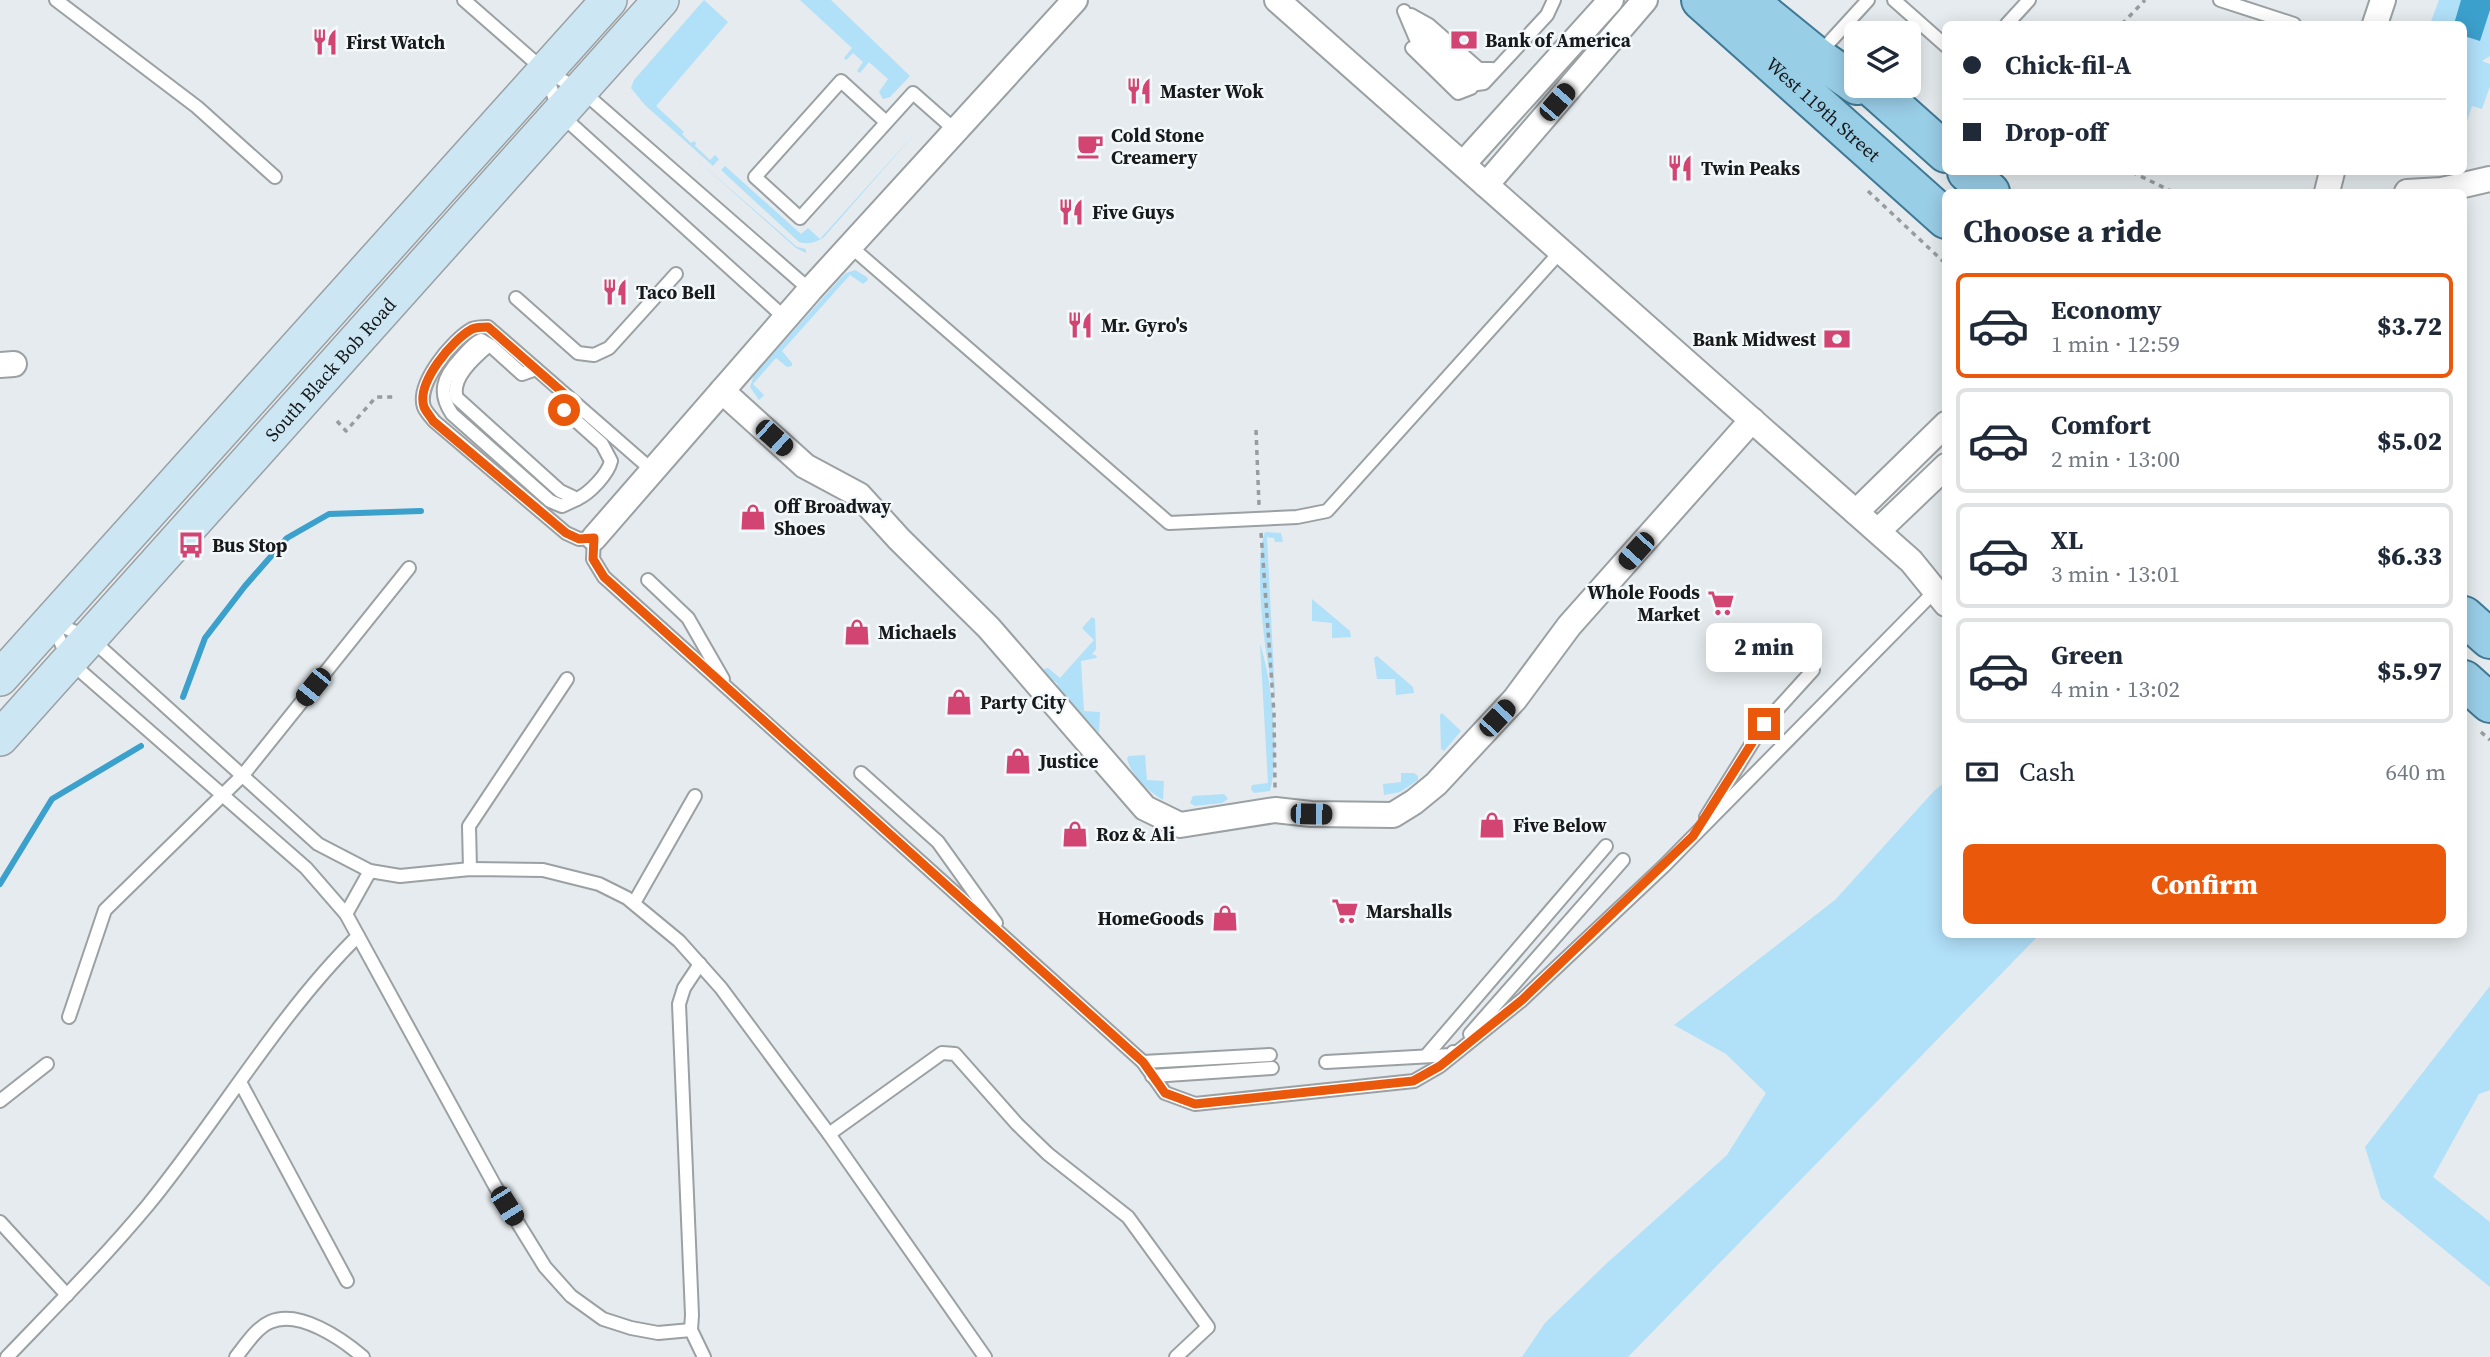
<!DOCTYPE html>
<meta charset="utf-8">
<style>
:root{--surface:#fff;--page:#f2f2f3;--text:#1f2937;--muted:#747a83;--line:#e0e1e3;--accent:#ea580c}
body{margin:0;font-family:"Source Serif 4",serif;background:var(--page);color:var(--text);height:100vh;display:flex;flex-direction:column;font-size:26px;white-space:nowrap}
*{box-sizing:border-box;margin:0}
p{font-size:23px;color:var(--muted)}
.icon{flex:none;width:38px;height:38px;fill:none;stroke:currentColor;stroke-width:2;stroke-linecap:round;stroke-linejoin:round}
.map{position:relative;flex:1;overflow:hidden}
.details{position:absolute;left:1942px;top:189px;width:525px;height:749px;display:flex;flex-direction:column;background:var(--surface);border-radius:10px;box-shadow:0 4px 18px #0003}
.details>*{flex:none}
.hud{position:absolute;left:1942px;top:21px;width:525px;height:154px;border-radius:10px;box-shadow:0 4px 18px #0003;display:grid;align-content:center;height:154px;padding:0 21px;background:var(--surface)}
.fabs{position:absolute;left:1844px;top:21px;display:grid;gap:14px}
.fabs a{display:grid;place-items:center;width:77px;height:77px;border-radius:10px;background:var(--surface);box-shadow:0 4px 18px #0003;font-size:35px}
.end{position:absolute;width:32px;height:32px;margin:-16px;border:9px solid #ea580c;background:#fff;box-shadow:0 0 0 4px #fff}
.from{border-radius:50%}
.bubble{position:absolute;height:49px;border-radius:10px;background:var(--surface);box-shadow:0 4px 18px #0003;font-size:23px;font-weight:800;line-height:49px;text-align:center}
.car{position:absolute;width:21px;height:42px;margin:-21px -10px;border-radius:9px;box-shadow:0 0 5px 2px #0007;background:linear-gradient(#222 24%,#8ab4d8 0 40%,#222 0 76%,#8ab4d8 0 86%,#222 0)}
.hud b{display:flex;align-items:center;gap:24px;height:66px;font-size:26px}
.hud b+b{border-top:2px solid var(--line)}
.hud i{width:18px;height:18px;background:var(--text)}
ul{padding:0;list-style:none}
li{display:flex;align-items:center;gap:21px;height:105px;margin:0 14px 10px;padding:0 7px;border:4px solid var(--line);border-radius:10px}
li div{flex:1}
li b{display:block;font-size:26px}
li em{font-style:normal;font-weight:800}
li.selected{border-color:var(--accent)}
li>.icon{width:63px;height:63px;stroke-width:1.5}
h2{padding:0 21px;font-size:32px;line-height:84px}
.pay{display:flex;align-items:center;gap:18px;height:77px;padding:0 21px;font-size:26px}
.pay p{margin-inline-start:auto}
.cta{display:flex;gap:14px;margin-top:auto;padding:14px 21px}
.cta a{flex:1;height:80px;border-radius:10px;background:var(--accent);color:#fff;font-size:28px;font-weight:800;line-height:80px;text-align:center}
.map>svg:first-child{display:block}
.green{fill:#b1e0f9}
.water{fill:#3ca0cd}
.lines{fill:none;stroke-linecap:round;stroke-linejoin:round}
.stream{stroke:#3ca0cd;stroke-width:6}
.service-casing{stroke:#9ba0a3;stroke-width:16}
.minor-casing{stroke:#9ba0a3;stroke-width:28}
.secondary-casing{stroke:#9ba0a3;stroke-width:38}
.primary-casing{stroke:#3f7995;stroke-width:42}
.path{stroke:#989c9e;stroke-width:3.5;stroke-dasharray:5 5;stroke-linecap:butt}
.service{stroke:#fff;stroke-width:12}
.minor{stroke:#fff;stroke-width:24}
.secondary{stroke:#cce6f3;stroke-width:35}
.primary{stroke:#99cee7;stroke-width:38}
.route{stroke:#ea580c;stroke-width:9}
.labels{text-anchor:middle;stroke-width:5;stroke-linejoin:round;paint-order:stroke}
.poi-label{font-size:19px;font-weight:bold;fill:#17191a;stroke:#f3f8fb;text-anchor:start}
.street-label{font-size:19px;fill:#17191a;stroke:#f3f8fb}
</style>
<div class="map">
<svg width="2490" height="1357" viewBox="0 0 2490 1357">
<rect width="100%" height="100%" fill="#e5ebee"/>
<g class="green">
<polygon points="704,0 728,22 656,106 684,132 682,134 691,143 694,141 696,143 695,146 710,160 715,155 719,159 713,166 645,105 631,88 634,80"/>
<polygon points="800,0 831,0 910,76 890,97 883,99 879,92 888,79 869,62 860,73 857,71 863,62 853,53 846,60 844,58 852,48"/>
<polygon points="2439,0 2490,0 2490,56 2482,61 2490,64 2490,86 2482,109 2472,106 2465,127 2464,24 2430,24"/>
<path d="M918,130l-94,107c-7,5 -16,8 -25,5l-78,-72 4,-4 76,68 7,-6 12,11z"/>
<polygon points="696,159 797,247 806,249 806,253 796,248"/>
<polygon points="855,270 867,277 868,280 863,284 850,275 782,351 792,363 792,366 787,367 776,358 753,384 764,395 759,400 750,387 754,375 839,280 846,273"/>
<path d="M1265,532l16,1 2,9h-8l-1,-4 -7,-1 8,158c-10,-31 -22,-133 -10,-163z"/>
<polygon points="1312,599 1350,631 1351,637 1332,638 1332,623 1312,621"/>
<polygon points="1092,617 1095,619 1096,649 1092,654 1097,656 1096,658 1081,661 1084,711 1100,712 1099,733 1056,686 1058,684 1054,681 1052,683 1043,673 1044,669 1048,668 1060,678 1094,640 1082,628"/>
<path d="M1260,644c12,35 20,111 10,147l-16,2 -3,-4 1,-4 16,-2z"/>
<polygon points="1377,656 1413,687 1414,693 1396,695 1395,679 1377,679 1374,658"/>
<polygon points="1442,713 1461,731 1444,751 1441,749 1440,715"/>
<path d="M1145,755l2,25 17,1 -1,19c-14,-8 -33,-26 -36,-42l2,-2z"/>
<polygon points="1401,773 1414,773 1418,776 1418,780 1400,792 1384,795 1383,784 1401,782"/>
<polygon points="1946,781 1946,934 2039,935 1628,1357 1522,1357 1545,1323 1606,1264 1727,1155 1766,1093 1726,1054 1674,1025 1835,900 1934,791"/>
<polygon points="1224,794 1228,799 1222,803 1195,806 1190,803 1193,796"/>
<polygon points="2490,986 2490,1090 2479,1094 2433,1177 2490,1222 2490,1287 2381,1198 2365,1147"/>
</g>
<polygon class="water" points="2461,0 2490,0 2490,10 2480,41 2464,36 2464,24 2454,24"/>
<g class="lines">
<g class="stream">
<polyline points="183,697 205,638 245,586 287,538 329,514 421,511"/>
<polyline points="0,884 52,799 141,746"/>
</g>
<g class="service-casing">
<g id="service">
<polyline points="56,0 197,107 275,177"/>
<polyline points="464,0 545,71 581,90 810,290"/>
<polyline points="1894,0 1946,46"/>
<polyline points="2220,0 2294,24"/>
<polyline points="1404,11 1418,44 1464,86 1484,83 1547,15 1554,0"/>
<polyline points="1411,15 1429,25 1479,69 1492,69"/>
<polyline points="1413,22 1424,35 1472,78 1484,74"/>
<polyline points="2007,24 2029,0"/>
<polyline points="1826,46 1868,0"/>
<polyline points="1412,48 1458,93 1471,88"/>
<polyline points="546,74 560,114 785,318"/>
<polyline points="886,122 841,81 755,177 800,218 913,93 955,130"/>
<polyline points="850,246 1169,523 1297,517 1327,511 1561,251"/>
<polyline points="516,298 578,353 594,355 609,348 676,274"/>
<path d="M491,346l-10,-6c-9,4 -14,12 -21,19 -16,17 -23,33 -8,55l98,87 12,5 15,-7"/>
<path d="M536,369l-14,5 -31,-28h-3c-14,12 -38,33 -31,52l103,93 17,8c13,-6 31,-25 34,-38l-9,-17 -38,-34 5,-12"/>
<path d="M653,471l-165,-144c-6,0 -11,0 -16,2 -20,11 -56,55 -48,78 2,5 7,10 10,14l132,112 13,6 15,-1 -1,21 11,18 539,485 22,31 30,11 219,-23 26,-15 82,-66 142,-134 271,-275"/>
<polyline points="648,580 688,618 723,679"/>
<polyline points="54,623 90,638 318,844 370,871 400,876 470,869 543,870 599,884 627,898 679,941 721,988 829,1134 985,1357"/>
<polyline points="53,625 69,661 306,868 346,914 495,1186 545,1267 571,1296 603,1319 631,1328 658,1333 691,1330"/>
<polyline points="861,773 938,842 996,923"/>
<polyline points="1706,817 1764,724 1813,670"/>
<polyline points="470,869 469,826 567,679"/>
<polyline points="634,903 695,796"/>
<polyline points="346,914 370,871"/>
<polyline points="700,964 684,988 679,1004 692,1315 691,1330 704,1357"/>
<polyline points="69,1017 105,910 243,775 409,568"/>
<polyline points="1470,1034 1623,860"/>
<polyline points="1426,1056 1606,846"/>
<polyline points="1143,1062 1270,1055"/>
<polyline points="1326,1062 1451,1055 1453,1052"/>
<polyline points="1152,1076 1272,1068"/>
<polyline points="240,1082 347,1281"/>
<polyline points="0,1101 47,1064"/>
<polyline points="829,1134 942,1053 955,1054 1017,1124 1048,1154 1128,1217 1208,1327 1176,1357"/>
<polyline points="0,1222 67,1295"/>
<path d="M7,1357c48,-50 97,-99 141,-152 71,-87 131,-191 210,-269"/>
<path d="M236,1357c9,-11 20,-29 34,-35 29,-13 72,17 93,35"/>
</g>
</g>
<g class="minor-casing">
<g id="minor">
<polyline points="1277,0 1911,561 1946,604"/>
<polyline points="2375,24 2383,0"/>
<polyline points="1463,164 1611,0"/>
<polyline points="1486,185 1645,0"/>
<polyline points="2327,192 2332,172"/>
<polyline points="2407,192 2442,190 2490,179"/>
<polyline points="0,365 14,364"/>
<polyline points="722,391 805,466 859,495 899,539 989,628 1145,808 1180,825 1275,810 1311,814 1393,815 1414,802 1436,784 1515,699 1569,626 1752,420"/>
<polyline points="1856,512 1946,424"/>
<polyline points="1878,531 1946,466"/>
<polyline points="594,538 810,290 1075,0"/>
</g>
</g>
<g class="secondary-casing">
<g id="secondary">
<polyline points="0,678 609,0"/>
<path id="s1" d="M0,738l661,-738"/>
</g>
</g>
<g class="primary-casing">
<g id="primary">
<path id="s2" d="M1701,0l245,219"/>
<polyline points="1747,0 1817,57 1857,85"/>
<polyline points="1871,86 1946,153"/>
<polyline points="1967,172 1990,192"/>
<polyline points="2464,616 2490,639"/>
<polyline points="2464,680 2490,703"/>
</g>
</g>
<g class="path">
<polyline points="2122,24 2145,0"/>
<polyline points="2132,172 2173,192"/>
<polyline points="1868,191 1946,264"/>
<polyline points="337,421 346,431 376,397 394,397"/>
<polyline points="1256,430 1259,505"/>
<polyline points="1261,533 1274,713 1275,788"/>
<polyline points="2481,732 2490,740"/>
</g>
<use href="#service" class="service"/>
<use href="#minor" class="minor"/>
<use href="#secondary" class="secondary"/>
<use href="#primary" class="primary"/>
</g>
<g class="lines">
<path class="route" d="M564,410l5,-12 -81,-71c-6,0 -11,0 -16,2 -20,11 -56,54 -48,78 2,5 7,10 9,14l133,112 13,6 15,-1 -1,21 11,18 539,485 22,31 30,11 218,-23 27,-15 82,-66 171,-164 71,-112"/>
</g>
<defs>
<g id="bank-bare" transform="scale(2.1)"><path d="M-6-4H6V4H-6ZM0-2.3a2.3 2.3 0 1 0 0 4.6a2.3 2.3 0 1 0 0-4.6Z" fill="#d24472" stroke="#f3f8fb" stroke-width="2.5" paint-order="stroke"/></g>
<g id="restaurant-bare" transform="scale(2.1)"><path d="M-5-6h1v4h1v-4h1v4h1v-4h1v5L-1.5 .5V6h-2V.5L-5-1ZM5-6V6H3V1.5H1.5Q1.5-4 5-6Z" fill="#d24472" stroke="#f3f8fb" stroke-width="2.5" paint-order="stroke"/></g>
<g id="cafe-bare" transform="scale(2.1)"><path d="M-5.5-4.5H6V0H3Q3 3.5 0 3.5H-2.5Q-5.5 3.5-5.5 0ZM3-3.2v2h1.7v-2ZM-6 4.5H4V6H-6Z" fill="#d24472" stroke="#f3f8fb" stroke-width="2.5" paint-order="stroke"/></g>
<g id="shop-bare" transform="scale(2.1)"><path d="M-5-2.5h2.3a2.7 3.5 0 0 1 5.4 0H5L5.5 6h-11ZM-1.5-2.5h3a1.5 2.3 0 0 0-3 0Z" fill="#d24472" stroke="#f3f8fb" stroke-width="2.5" paint-order="stroke"/></g>
<g id="bus-bare" transform="scale(2.1)"><path d="M-5-6H5V4H4V6H2V4H-2V6H-4V4H-5ZM-3.5-4V0h7V-4ZM-3.5 1.2v1.5H-2V1.2ZM2 1.2v1.5H3.5V1.2Z" fill="#d24472" stroke="#f3f8fb" stroke-width="2.5" paint-order="stroke"/></g>
<g id="supermarket-bare" transform="scale(2.1)"><path d="M-6-5.5h2.5l.6 2H6L4.5 2H-2.5L-4.4-4H-6ZM-1.5 3.2a1.3 1.3 0 1 0 .1 0ZM3 3.2a1.3 1.3 0 1 0 .1 0Z" fill="#d24472" stroke="#f3f8fb" stroke-width="2.5" paint-order="stroke"/></g>
</defs>
<g fill-rule="evenodd">
<use href="#bank-bare" x="1464" y="40"/>
<use href="#restaurant-bare" x="325" y="42"/>
<use href="#restaurant-bare" x="1139" y="91"/>
<use href="#cafe-bare" x="1090" y="146"/>
<use href="#restaurant-bare" x="1680" y="168"/>
<use href="#restaurant-bare" x="1071" y="212"/>
<use href="#restaurant-bare" x="615" y="292"/>
<use href="#restaurant-bare" x="1080" y="325"/>
<use href="#bank-bare" x="1837" y="339"/>
<use href="#shop-bare" x="753" y="517"/>
<use href="#bus-bare" x="191" y="545"/>
<use href="#supermarket-bare" x="1721" y="603"/>
<use href="#shop-bare" x="857" y="632"/>
<use href="#shop-bare" x="959" y="702"/>
<use href="#shop-bare" x="1018" y="761"/>
<use href="#shop-bare" x="1492" y="825"/>
<use href="#shop-bare" x="1075" y="834"/>
<use href="#supermarket-bare" x="1345" y="911"/>
<use href="#shop-bare" x="1225" y="918"/>
</g>
<g class="labels">
<g class="poi-label">
<text x="1485" y="47">Bank of America</text>
<text x="346" y="49">First Watch</text>
<text x="1160" y="98">Master Wok</text>
<text x="1111" y="142">Cold Stone<tspan x="1111" dy="22">Creamery</tspan></text>
<text x="1701" y="175">Twin Peaks</text>
<text x="1092" y="219">Five Guys</text>
<text x="636" y="299">Taco Bell</text>
<text x="1101" y="332">Mr. Gyro's</text>
<text x="1816" y="346" text-anchor="end">Bank Midwest</text>
<text x="774" y="513">Off Broadway<tspan x="774" dy="22">Shoes</tspan></text>
<text x="212" y="552">Bus Stop</text>
<text x="1700" y="599" text-anchor="end">Whole Foods<tspan x="1700" dy="22">Market</tspan></text>
<text x="878" y="639">Michaels</text>
<text x="980" y="709">Party City</text>
<text x="1039" y="768">Justice</text>
<text x="1513" y="832">Five Below</text>
<text x="1096" y="841">Roz &amp; Ali</text>
<text x="1366" y="918">Marshalls</text>
<text x="1204" y="925" text-anchor="end">HomeGoods</text>
</g>
<g class="street-label">
<text dy="7" stroke="none"><textPath href="#s2" startOffset="164">West 119th Street</textPath></text>
<text dy="7" stroke="none"><textPath href="#s1" startOffset="495">South Black Bob Road</textPath></text>
</g>
</g>
</svg>
<div class="fabs">
<a><svg class="icon" aria-label="layers" viewBox="0 0 24 24"><path d="M12 4l9 5-9 5-9-5zM3 14l9 5 9-5"/></svg></a>
</div>
<i class="end from" style="left:564px;top:410px"></i>
<i class="end" style="left:1764px;top:724px"></i>
<div class="bubble" style="left:1706px;top:623px;width:116px">2 min</div>
<i class="car" style="left:1557px;top:102px;rotate:41deg"></i>
<i class="car" style="left:774px;top:438px;rotate:132deg"></i>
<i class="car" style="left:1636px;top:551px;rotate:222deg"></i>
<i class="car" style="left:313px;top:687px;rotate:219deg"></i>
<i class="car" style="left:1497px;top:718px;rotate:43deg"></i>
<i class="car" style="left:1311px;top:814px;rotate:91deg"></i>
<i class="car" style="left:507px;top:1206px;rotate:148deg"></i>
<div class="hud">
<b><i class="from"></i>Chick-fil-A</b>
<b><i></i>Drop-off</b>
</div>
<section class="details">
<h2>Choose a ride</h2>
<ul>
<li class="selected"><svg class="icon" aria-label="car" viewBox="0 0 24 24"><path d="M5 17H2v-5l4-1 3-4h7l3 4 3 1v5h-3M9 17h6M6 11h13"/><circle cx="7" cy="17" r="2"/><circle cx="17" cy="17" r="2"/></svg><div><b>Economy</b><p>1 min · 12:59</p></div><em>$3.72</em></li>
<li><svg class="icon" aria-label="car" viewBox="0 0 24 24"><path d="M5 17H2v-5l4-1 3-4h7l3 4 3 1v5h-3M9 17h6M6 11h13"/><circle cx="7" cy="17" r="2"/><circle cx="17" cy="17" r="2"/></svg><div><b>Comfort</b><p>2 min · 13:00</p></div><em>$5.02</em></li>
<li><svg class="icon" aria-label="car" viewBox="0 0 24 24"><path d="M5 17H2v-5l4-1 3-4h7l3 4 3 1v5h-3M9 17h6M6 11h13"/><circle cx="7" cy="17" r="2"/><circle cx="17" cy="17" r="2"/></svg><div><b>XL</b><p>3 min · 13:01</p></div><em>$6.33</em></li>
<li><svg class="icon" aria-label="car" viewBox="0 0 24 24"><path d="M5 17H2v-5l4-1 3-4h7l3 4 3 1v5h-3M9 17h6M6 11h13"/><circle cx="7" cy="17" r="2"/><circle cx="17" cy="17" r="2"/></svg><div><b>Green</b><p>4 min · 13:02</p></div><em>$5.97</em></li>
</ul>
<div class="pay"><svg class="icon" aria-label="cash" viewBox="0 0 24 24"><path d="M3 7h18v10H3z"/><circle cx="12" cy="12" r="2"/></svg>Cash<p>640 m</p></div>
<div class="cta"><a>Confirm</a></div>
</section>
</div>
